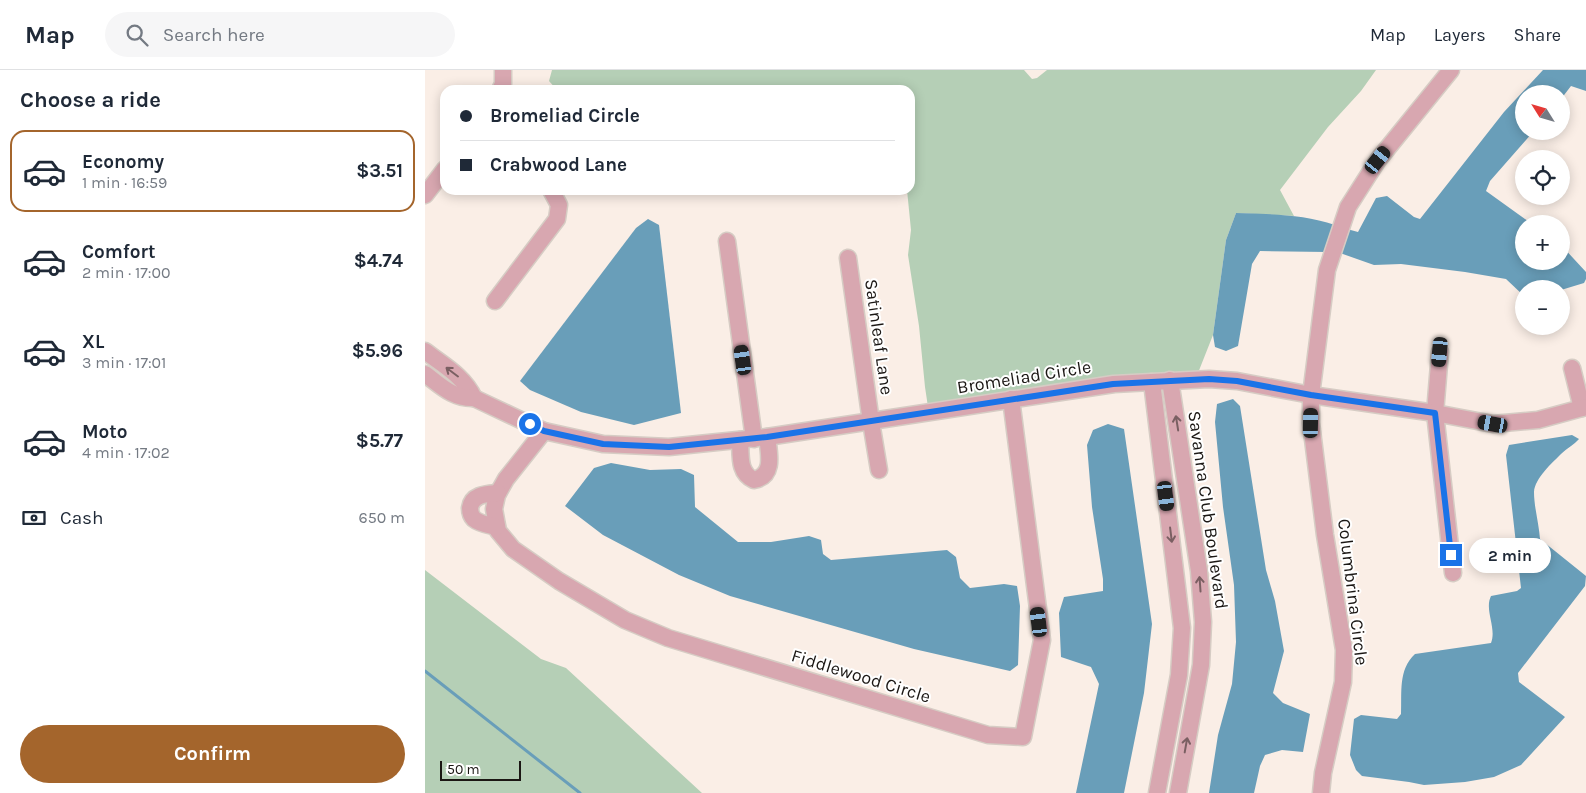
<!DOCTYPE html>
<meta charset="utf-8">
<style>
:root{--surface:#fff;--page:#f6f6f7;--text:#1f2937;--muted:#747a83;--line:#e0e1e3;--accent:#a4652c}
body{margin:0;font-family:Karla,sans-serif;background:var(--page);color:var(--text);height:100vh;display:flex;flex-direction:column;font-size:19px;white-space:nowrap}
*{box-sizing:border-box;margin:0}
p{font-size:16px;color:var(--muted)}
.icon{flex:none;width:28px;height:28px;fill:none;stroke:currentColor;stroke-width:2;stroke-linecap:round;stroke-linejoin:round}
.map{position:relative;flex:1;overflow:hidden}
.panel{display:flex;flex-direction:column;background:var(--surface);width:425px}
.panel>*{flex:none}
.guide{position:absolute;left:15px;top:15px;width:475px;height:110px;border-radius:15px;box-shadow:0 2px 12px #0003;display:grid;align-content:center;height:110px;padding:0 20px;background:var(--surface)}
.needle{width:32px;rotate:307deg}
.controls{position:absolute;left:1090px;top:15px;display:grid;gap:10px}
.controls a{display:grid;place-items:center;width:55px;height:55px;border-radius:50%;background:var(--surface);box-shadow:0 2px 12px #0003;font-size:25px}
.scale{position:absolute;left:15px;bottom:12px;width:81px;box-sizing:border-box;padding-left:5px;border:2px solid #1b1714;border-top:0;font-size:14px;line-height:18px;white-space:nowrap;color:#1b1714;-webkit-text-stroke:4px #fff;paint-order:stroke}
.end{position:absolute;width:22px;height:22px;margin:-11px;border:6px solid #1a73e8;background:#fff;box-shadow:0 0 0 2px #fff}
.from{border-radius:50%}
.bubble{position:absolute;height:35px;border-radius:18px;background:var(--surface);box-shadow:0 2px 12px #0003;font-size:16px;font-weight:700;line-height:35px;text-align:center}
.car{position:absolute;width:15px;height:30px;margin:-15px -8px;border-radius:6px;box-shadow:0 0 4px 1px #0007;background:linear-gradient(#222 24%,#8ab4d8 0 40%,#222 0 76%,#8ab4d8 0 86%,#222 0)}
.guide b{display:flex;align-items:center;gap:18px;height:48px;font-size:19px}
.guide b+b{border-top:1px solid var(--line)}
.guide i{width:12px;height:12px;background:var(--text)}
ul{padding:0;list-style:none}
li{display:flex;align-items:center;gap:15px;height:82px;margin:0 10px 8px;padding:0 10px;border:2px solid transparent;border-radius:15px}
li div{flex:1}
li b{display:block;font-size:19px}
li em{font-style:normal;font-weight:700}
li.on{border-color:var(--accent)}
li>.icon{width:45px;height:45px;stroke-width:1.5}
h2{padding:0 20px;font-size:22px;line-height:60px}
.pay{display:flex;align-items:center;gap:12px;height:55px;padding:0 20px;font-size:19px}
.pay p{margin-inline-start:auto}
.button{display:flex;gap:10px;margin-top:auto;padding:10px 20px}
.button a{flex:1;height:58px;border-radius:30px;background:var(--accent);color:#fff;font-size:20px;font-weight:700;line-height:58px;text-align:center}
header{display:flex;align-items:center;gap:30px;box-sizing:border-box;height:70px;padding:0 25px;background:var(--surface);border-bottom:1px solid var(--line)}
header strong{font-size:24px}
nav{display:flex;gap:28px;margin-inline-start:auto;font-size:18px}
.search{width:350px;height:45px;background:var(--page);display:flex;align-items:center;gap:12px;box-sizing:border-box;padding:0 18px;border-radius:28px;color:var(--muted);font-size:19px}
main{display:flex;flex:1;min-height:0}
.map>svg:first-child{display:block}
.green{fill:#b5cfb6}
.water{fill:#699eb9}
.lines{fill:none;stroke-linecap:round;stroke-linejoin:round}
.stream{stroke:#699eb9;stroke-width:3}
.minor-casing{stroke:#d6ccc4;stroke-width:19}
.minor{stroke:#d8a7b0;stroke-width:16}
.oneway{stroke:#7a5f62}
.route{stroke:#1a73e8;stroke-width:6}
.labels{text-anchor:middle;stroke-width:4;stroke-linejoin:round;paint-order:stroke}
.street-label{font-size:18px;fill:#1b1714;stroke:#fff}
</style>
<header>
<strong>Map</strong>
<div class="search"><svg class="icon" aria-label="search" viewBox="0 0 24 24"><circle cx="10" cy="10" r="6"/><path d="M15 15l6 6"/></svg>Search here</div>
<nav><a>Map</a><a>Layers</a><a>Share</a></nav>
</header>
<main>
<section class="panel">
<h2>Choose a ride</h2>
<ul>
<li class="on"><svg class="icon" aria-label="car" viewBox="0 0 24 24"><path d="M5 17H2v-5l4-1 3-4h7l3 4 3 1v5h-3M9 17h6M6 11h13"/><circle cx="7" cy="17" r="2"/><circle cx="17" cy="17" r="2"/></svg><div><b>Economy</b><p>1 min · 16:59</p></div><em>$3.51</em></li>
<li><svg class="icon" aria-label="car" viewBox="0 0 24 24"><path d="M5 17H2v-5l4-1 3-4h7l3 4 3 1v5h-3M9 17h6M6 11h13"/><circle cx="7" cy="17" r="2"/><circle cx="17" cy="17" r="2"/></svg><div><b>Comfort</b><p>2 min · 17:00</p></div><em>$4.74</em></li>
<li><svg class="icon" aria-label="car" viewBox="0 0 24 24"><path d="M5 17H2v-5l4-1 3-4h7l3 4 3 1v5h-3M9 17h6M6 11h13"/><circle cx="7" cy="17" r="2"/><circle cx="17" cy="17" r="2"/></svg><div><b>XL</b><p>3 min · 17:01</p></div><em>$5.96</em></li>
<li><svg class="icon" aria-label="car" viewBox="0 0 24 24"><path d="M5 17H2v-5l4-1 3-4h7l3 4 3 1v5h-3M9 17h6M6 11h13"/><circle cx="7" cy="17" r="2"/><circle cx="17" cy="17" r="2"/></svg><div><b>Moto</b><p>4 min · 17:02</p></div><em>$5.77</em></li>
</ul>
<div class="pay"><svg class="icon" aria-label="cash" viewBox="0 0 24 24"><path d="M3 7h18v10H3z"/><circle cx="12" cy="12" r="2"/></svg>Cash<p>650 m</p></div>
<div class="button"><a>Confirm</a></div>
</section>
<div class="map">
<svg width="1161" height="723" viewBox="0 0 1161 723">
<rect width="100%" height="100%" fill="#faeee6"/>
<g class="green">
<polygon points="127,0 599,0 607,9 612,8 622,0 951,0 936,21 903,57 855,120 869,146 811,143 801,170 788,265 773,303 503,337 500,317 494,256 483,185 486,160 482,120 485,120 485,20 132,20 124,11"/>
<polygon points="0,500 116,589 141,598 277,723 0,723"/>
</g>
<g class="water">
<polygon points="1118,0 1161,0 1161,21 1146,16 1136,29 1136,24 1099,24 1099,61 1109,61 1065,111 1061,121 1107,154 1099,154 1099,191 1136,191 1136,175 1161,202 1161,209 1159,213 1136,220 1136,219 1099,219 1099,226 1081,209 1040,202 976,194 949,195 915,183 922,159 933,162 951,128 962,126 989,147 995,149 1079,42"/>
<path d="M811,143c34,1 67,1 99,12l-8,27 -67,-1 -8,13 -14,82 -12,5 -11,-4 -2,-12 13,-95z"/>
<polygon points="223,149 234,155 256,343 209,355 156,342 105,320 95,311 211,158"/>
<polygon points="808,329 815,336 841,500 850,531 859,581 848,623 858,633 885,644 878,682 857,680 840,685 835,696 829,723 784,723 793,665 807,614 811,572 809,515 798,437 790,352 792,334"/>
<polygon points="683,354 699,359 727,554 719,623 699,723 651,723 674,614 666,597 636,587 634,543 639,527 678,521 678,509 667,437 662,375 668,360"/>
<path d="M1147,365l7,4c-5,6 -12,9 -18,15 -9,9 -26,24 -27,38 0,15 5,32 6,47l46,37 -1,10 -67,87 1,9 46,35 -44,48 -27,12 -29,5 -41,3 -15,-3 -47,-6 -6,-6 -6,-15 4,-36 7,-4 36,4 4,-5c1,-22 -3,-44 14,-60l76,-11c6,-15 -7,-33 0,-47l26,-5 4,-3 -15,-133 3,-10z"/>
<polygon points="186,393 225,400 256,399 269,405 270,437 313,472 346,472 384,466 396,470 398,484 406,490 522,480 531,487 535,508 545,518 579,514 592,516 595,536 593,595 585,601 489,579 305,526 254,505 178,465 140,436 169,398"/>
</g>
<g class="lines">
<polyline class="stream" points="0,601 155,723"/>
<g class="minor-casing">
<g id="minor">
<polyline points="75,20 78,14 78,0"/>
<polyline points="0,125 20,99"/>
<polyline points="302,171 329,369"/>
<polyline points="423,188 446,352 454,400"/>
<polyline points="70,231 132,149 134,135 126,120"/>
<path d="M0,281c18,14 39,25 49,47"/>
<polyline points="1015,282 1010,343 1028,503"/>
<polyline points="1147,298 1157,338"/>
<path d="M0,304c15,11 28,25 49,24l70,33 59,13 66,3 98,-10 347,-53 95,-5 28,2 74,14 124,18 58,11 45,-4 48,-13"/>
<polyline points="745,310 774,501 778,552 776,595 753,723"/>
<polyline points="727,312 757,558 754,605 732,723"/>
<polyline points="119,361 81,409 72,425 69,439 73,461 88,479 134,511 200,550 243,568 563,665 598,667 617,570 586,329"/>
<path d="M315,370c1,15 -2,33 14,40 21,-4 15,-27 13,-43"/>
<path d="M72,457c-8,-2 -17,-3 -23,-8 -3,-3 -4,-6 -4,-11 2,-14 17,-14 28,-15"/>
<polyline points="896,723 898,703 918,612 919,580 900,465 886,353 886,325 902,200 923,137 953,90 1026,0"/>
</g>
</g>
<use href="#minor" class="minor"/>
</g>
<defs><path id="oneway-shaft" d="M-6 0H5M1.5-3L5.5 0L1.5 3" fill="none" stroke-width="1.6" stroke-linecap="round" stroke-linejoin="round" transform="scale(1.25)"/></defs>
<g class="oneway">
<use href="#oneway-shaft" transform="translate(27 302) rotate(-143)"/>
<use href="#oneway-shaft" transform="translate(752 353) rotate(-99)"/>
<use href="#oneway-shaft" transform="translate(746 465) rotate(83)"/>
<use href="#oneway-shaft" transform="translate(775 514) rotate(-94)"/>
<use href="#oneway-shaft" transform="translate(761 675) rotate(-80)"/>
</g>
<g class="lines">
<polyline class="route" points="105,354 119,361 178,374 244,377 342,367 688,314 784,309 812,311 886,325 1010,343 1026,485"/>
</g>
<g class="labels">
<g class="street-label">
<text transform="translate(454 267) rotate(82)" y="6">Satinleaf Lane</text>
<text transform="translate(599 307) rotate(-9)" y="6">Bromeliad Circle</text>
<text transform="translate(783 440) rotate(82)" y="6">Savanna Club Boulevard</text>
<text transform="translate(928 522) rotate(83)" y="6">Columbrina Circle</text>
<text transform="translate(436 606) rotate(17)" y="6">Fiddlewood Circle</text>
</g>
</g>
</svg>
<div class="controls">
<a><svg class="needle" viewBox="-14 -14 28 28"><path d="M0-13l5 13h-10z" fill="#e53935"/><path d="M0 13l5-13h-10z" fill="#747a83"/></svg></a>
<a><svg class="icon" aria-label="locate" viewBox="0 0 24 24"><circle cx="12" cy="12" r="6"/><path d="M12 2v4M12 18v4M2 12h4M18 12h4"/></svg></a>
<a>+</a>
<a>−</a>
</div>
<div class="scale">50 m</div>
<i class="end from" style="left:105px;top:354px"></i>
<i class="end" style="left:1026px;top:485px"></i>
<div class="bubble" style="left:1044px;top:468px;width:82px">2 min</div>
<i class="car" style="left:953px;top:90px;rotate:39deg"></i>
<i class="car" style="left:1015px;top:282px;rotate:185deg"></i>
<i class="car" style="left:318px;top:290px;rotate:352deg"></i>
<i class="car" style="left:886px;top:353px;rotate:1deg"></i>
<i class="car" style="left:1068px;top:354px;rotate:280deg"></i>
<i class="car" style="left:741px;top:426px;rotate:173deg"></i>
<i class="car" style="left:614px;top:552px;rotate:353deg"></i>
<div class="guide">
<b><i class="from"></i>Bromeliad Circle</b>
<b><i></i>Crabwood Lane</b>
</div>
</div>
</main>
